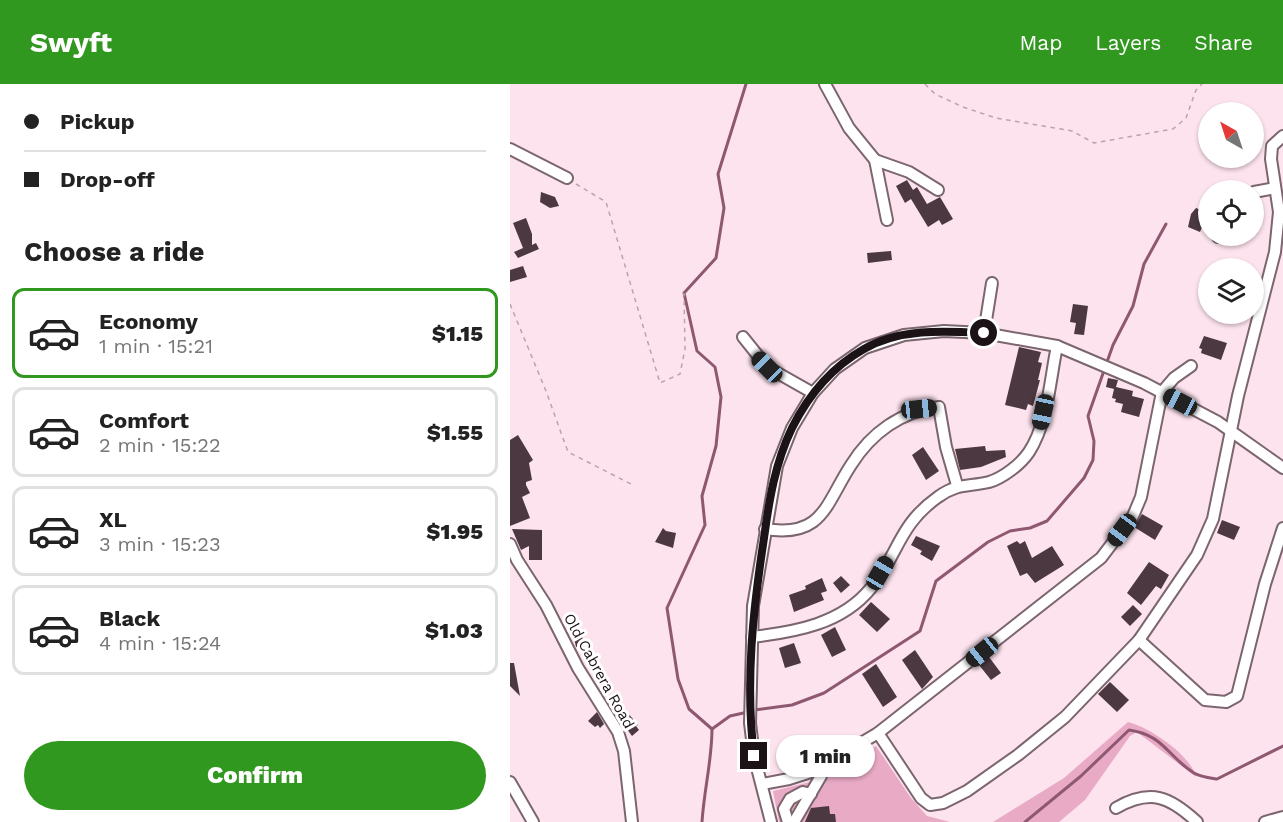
<!DOCTYPE html>
<meta charset="utf-8">
<style>
:root{--surface:#fff;--page:#f2f2f2;--text:#222;--muted:#767676;--line:#e0e0e0;--accent:#31981f}
body{margin:0;font-family:"Work Sans",sans-serif;background:var(--page);color:var(--text);height:100vh;display:flex;flex-direction:column;font-size:22px;white-space:nowrap}
*{box-sizing:border-box;margin:0}
p{font-size:20px;color:var(--muted)}
.icon{flex:none;width:33px;height:33px;fill:none;stroke:currentColor;stroke-width:2;stroke-linecap:round;stroke-linejoin:round}
.map{position:relative;flex:1;overflow:hidden}
.drawer{display:flex;flex-direction:column;background:var(--surface);width:510px}
.drawer>*{flex:none}
.guide{display:grid;align-content:center;height:132px;padding:0 24px;background:var(--surface)}
.needle{width:39px;rotate:321deg}
.tools{position:absolute;left:688px;top:18px;display:grid;gap:12px}
.tools a{display:grid;place-items:center;width:66px;height:66px;border-radius:50%;background:var(--surface);box-shadow:0 2px 4px #0004;font-size:30px}
.end{position:absolute;width:27px;height:27px;margin:-14px;border:8px solid #1c1317;background:#fff;box-shadow:0 0 0 3px #fff}
.from{border-radius:50%}
.bubble{position:absolute;height:42px;border-radius:21px;background:var(--surface);box-shadow:0 2px 4px #0004;font-size:20px;font-weight:800;line-height:42px;text-align:center}
.car{position:absolute;width:18px;height:36px;margin:-18px -9px;border-radius:8px;box-shadow:0 0 4px 2px #0007;background:linear-gradient(#222 24%,#8ab4d8 0 40%,#222 0 76%,#8ab4d8 0 86%,#222 0)}
.guide b{display:flex;align-items:center;gap:21px;height:57px;font-size:22px}
.guide b+b{border-top:2px solid var(--line)}
.guide i{width:15px;height:15px;background:var(--text)}
ul{padding:0;list-style:none}
li{display:flex;align-items:center;gap:18px;height:90px;margin:0 12px 9px;padding:0 12px;border:3px solid var(--line);border-radius:12px}
li div{flex:1}
li b{display:block;font-size:22px}
li em{font-style:normal;font-weight:800}
li.on{border-color:var(--accent)}
li>.icon{width:54px;height:54px;stroke-width:1.5}
h2{padding:0 24px;font-size:27px;line-height:72px}
.primary-button{display:flex;gap:12px;margin-top:auto;padding:12px 24px}
.primary-button a{flex:1;height:69px;border-radius:36px;background:var(--accent);color:#fff;font-size:24px;font-weight:800;line-height:69px;text-align:center}
header{display:flex;align-items:center;gap:36px;box-sizing:border-box;height:84px;padding:0 30px;background:var(--accent);color:#fff}
header strong{font-size:28px}
nav{display:flex;gap:33px;margin-inline-start:auto;font-size:21px}
main{display:flex;flex:1;min-height:0}
.map>svg:first-child{display:block}
.green{fill:#e8aac5}
.lines{fill:none;stroke-linecap:round;stroke-linejoin:round}
.stream{stroke:#8f5871;stroke-width:3}
.building{fill:#4c3841}
.minor-casing{stroke:#7b656e;stroke-width:14}
.path{stroke:#b9a4ad;stroke-width:1.5;stroke-dasharray:4.5 4.5;stroke-linecap:butt}
.minor{stroke:#fff;stroke-width:10}
.route{stroke:#1c1317;stroke-width:8}
.labels{text-anchor:middle;stroke-width:6;stroke-linejoin:round;paint-order:stroke}
.street-label{font-size:15px;fill:#1c1317;stroke:#fff}
</style>
<header>
<strong>Swyft</strong>
<nav><a>Map</a><a>Layers</a><a>Share</a></nav>
</header>
<main>
<section class="drawer">
<div class="guide">
<b><i class="from"></i>Pickup</b>
<b><i></i>Drop-off</b>
</div>
<h2>Choose a ride</h2>
<ul>
<li class="on"><svg class="icon" aria-label="car" viewBox="0 0 24 24"><path d="M5 17H2v-5l4-1 3-4h7l3 4 3 1v5h-3M9 17h6M6 11h13"/><circle cx="7" cy="17" r="2"/><circle cx="17" cy="17" r="2"/></svg><div><b>Economy</b><p>1 min · 15:21</p></div><em>$1.15</em></li>
<li><svg class="icon" aria-label="car" viewBox="0 0 24 24"><path d="M5 17H2v-5l4-1 3-4h7l3 4 3 1v5h-3M9 17h6M6 11h13"/><circle cx="7" cy="17" r="2"/><circle cx="17" cy="17" r="2"/></svg><div><b>Comfort</b><p>2 min · 15:22</p></div><em>$1.55</em></li>
<li><svg class="icon" aria-label="car" viewBox="0 0 24 24"><path d="M5 17H2v-5l4-1 3-4h7l3 4 3 1v5h-3M9 17h6M6 11h13"/><circle cx="7" cy="17" r="2"/><circle cx="17" cy="17" r="2"/></svg><div><b>XL</b><p>3 min · 15:23</p></div><em>$1.95</em></li>
<li><svg class="icon" aria-label="car" viewBox="0 0 24 24"><path d="M5 17H2v-5l4-1 3-4h7l3 4 3 1v5h-3M9 17h6M6 11h13"/><circle cx="7" cy="17" r="2"/><circle cx="17" cy="17" r="2"/></svg><div><b>Black</b><p>4 min · 15:24</p></div><em>$1.03</em></li>
</ul>
<div class="primary-button"><a>Confirm</a></div>
</section>
<div class="map">
<svg width="773" height="738" viewBox="0 0 773 738">
<rect width="100%" height="100%" fill="#fde3ee"/>
<g class="green">
<path d="M618,638c21,5 63,33 68,55l-59,-45 -7,4 -45,64 -26,22h-66l71,-44z"/>
<polygon points="366,662 401,714 417,732 440,738 269,738 263,707 308,696"/>
</g>
<g class="lines">
<g class="stream">
<polyline points="244,626 282,621 314,609 410,547 426,497 478,458 500,447 520,444 537,437 574,394 583,376 584,357 578,332 603,261 623,222 634,180 656,140"/>
<polyline points="202,645 220,632 238,628"/>
<path d="M192,738c2,-32 10,-62 10,-93l-23,-20 -11,-30 -11,-71 38,-83 -3,-29 14,-50 5,-49 -6,-30 -18,-16 -13,-58 32,-35 8,-50 -6,-34 28,-90"/>
<path d="M515,738l56,-46 48,-46c35,5 38,26 65,43 6,4 16,5 23,6l66,-33"/>
</g>
</g>
<g class="building">
<polygon points="397,96 403,106 407,103 417,120 430,113 443,135 432,141 429,136 418,143 401,115 395,119 386,102"/>
<polygon points="31,108 45,113 49,122 40,124 30,118"/>
<polygon points="686,124 699,129 699,141 693,141 690,148 678,143 681,130"/>
<polygon points="16,134 22,150 22,161 26,159 29,165 8,174 4,168 13,164 3,139"/>
<polygon points="381,167 382,176 358,179 357,169"/>
<polygon points="13,182 17,193 0,198 0,186"/>
<polygon points="563,220 578,222 574,251 564,250 566,239 560,238"/>
<polygon points="694,252 717,259 711,276 691,269 692,265 689,264"/>
<polygon points="509,263 531,268 528,278 532,279 528,296 530,296 523,322 518,320 516,326 495,321"/>
<polygon points="598,294 608,296 606,303 623,307 622,312 634,315 629,333 611,328 613,320 605,318 606,315 602,314 604,305 596,303"/>
<polygon points="8,351 23,376 19,379 22,396 16,398 16,401 20,409 12,413 20,434 0,442 0,356"/>
<polygon points="475,362 476,367 495,366 496,373 471,383 450,386 445,365"/>
<polygon points="413,363 429,387 416,396 402,371"/>
<polygon points="632,430 653,442 645,456 624,443"/>
<polygon points="712,436 730,443 724,456 707,449"/>
<polygon points="153,444 156,447 166,449 163,464 145,458"/>
<polygon points="2,445 32,446 32,476 19,476 19,462 11,466"/>
<polygon points="406,452 430,462 422,477 410,470 412,467 401,461"/>
<polygon points="507,457 510,460 515,457 522,474 542,462 554,481 525,499 517,489 510,492 497,462"/>
<polygon points="639,478 659,491 651,505 646,502 631,521 617,509"/>
<polygon points="331,492 340,501 331,509 323,499"/>
<polygon points="312,494 317,507 311,509 314,516 284,528 279,511 296,505 295,502"/>
<polygon points="361,518 380,535 367,548 349,531"/>
<polygon points="623,521 632,530 620,542 611,533"/>
<polygon points="325,543 336,566 322,573 311,551"/>
<polygon points="71,547 74,562 66,563 63,549"/>
<polygon points="284,559 291,579 275,584 269,564"/>
<polygon points="405,566 423,593 412,605 392,576"/>
<polygon points="479,573 491,589 481,596 469,581"/>
<polygon points="0,579 4,579 10,612 0,602"/>
<polygon points="366,580 387,613 373,623 352,590"/>
<polygon points="600,598 619,616 607,628 588,610"/>
<polygon points="111,621 128,641 126,642 129,646 122,652 104,627"/>
<polygon points="87,628 94,640 90,644 88,641 85,643 78,637"/>
<polygon points="319,722 320,730 325,730 326,738 295,738 301,724"/>
</g>
<g class="lines">
<g class="minor-casing">
<g id="minor">
<polyline points="315,0 339,44 365,76 377,136"/>
<polyline points="0,65 57,94"/>
<polyline points="365,76 399,88 428,106"/>
<polyline points="744,108 765,104"/>
<polyline points="708,153 708,152"/>
<polyline points="474,249 482,199"/>
<polyline points="233,253 257,283 303,309"/>
<path d="M255,445c58,9 60,-24 86,-64 20,-32 50,-54 88,-58l7,40 11,38"/>
<polyline points="0,460 7,476 36,521 68,584 108,648 114,667 122,738"/>
<path d="M242,553c43,-5 90,-13 119,-49 27,-32 27,-63 67,-91 19,-14 30,-10 51,-15 14,-4 32,-18 40,-30 19,-29 21,-73 28,-106"/>
<polyline points="629,556 695,616 716,618 727,612 755,500 773,444"/>
<polyline points="368,649 411,714 420,721 433,719 457,707 508,671 555,633 629,556 687,471 703,435 728,312 765,168 769,128 761,75 762,62 773,52"/>
<polyline points="0,698 23,738"/>
<polyline points="252,700 279,695 304,687 368,649 591,474 623,432 631,413 652,308 664,294 681,282"/>
<path d="M606,724c35,-20 54,-11 81,14"/>
<polyline points="261,738 244,672 240,639 243,522 267,382 282,344 303,309 325,285 355,264 394,251 434,247 474,249 547,262 634,299 708,338 773,384"/>
<polyline points="278,738 274,725 280,715 293,708 301,710"/>
<polyline points="284,738 311,692 311,683"/>
<polyline points="755,738 773,733"/>
</g>
</g>
<g class="path">
<polyline points="415,0 425,10 453,23 486,34 562,47 584,59 663,45 676,34 686,6 692,0"/>
<polyline points="66,100 96,118 150,299 170,290 175,265 174,209"/>
<polyline points="0,220 36,307 58,368 123,401"/>
</g>
<use href="#minor" class="minor"/>
</g>
<g class="lines">
<path class="route" d="M244,672c-9,-73 -1,-146 10,-218 5,-37 11,-75 28,-110 16,-32 40,-61 72,-79 36,-21 81,-18 120,-16"/>
</g>
<g class="labels">
<g class="street-label">
<text transform="translate(89 587) rotate(61)" y="5">Old Cabrera Road</text>
</g>
</g>
</svg>
<div class="tools">
<a><svg class="needle" viewBox="-14 -14 28 28"><path d="M0-13l5 13h-10z" fill="#e53935"/><path d="M0 13l5-13h-10z" fill="#767676"/></svg></a>
<a><svg class="icon" aria-label="locate" viewBox="0 0 24 24"><circle cx="12" cy="12" r="6"/><path d="M12 2v4M12 18v4M2 12h4M18 12h4"/></svg></a>
<a><svg class="icon" aria-label="layers" viewBox="0 0 24 24"><path d="M12 4l9 5-9 5-9-5zM3 14l9 5 9-5"/></svg></a>
</div>
<i class="end from" style="left:474px;top:249px"></i>
<i class="end" style="left:244px;top:672px"></i>
<div class="bubble" style="left:266px;top:651px;width:99px">1 min</div>
<i class="car" style="left:257px;top:283px;rotate:315deg"></i>
<i class="car" style="left:670px;top:318px;rotate:298deg"></i>
<i class="car" style="left:409px;top:325px;rotate:84deg"></i>
<i class="car" style="left:533px;top:328px;rotate:192deg"></i>
<i class="car" style="left:612px;top:446px;rotate:217deg"></i>
<i class="car" style="left:370px;top:489px;rotate:30deg"></i>
<i class="car" style="left:472px;top:568px;rotate:231deg"></i>
</div>
</main>
